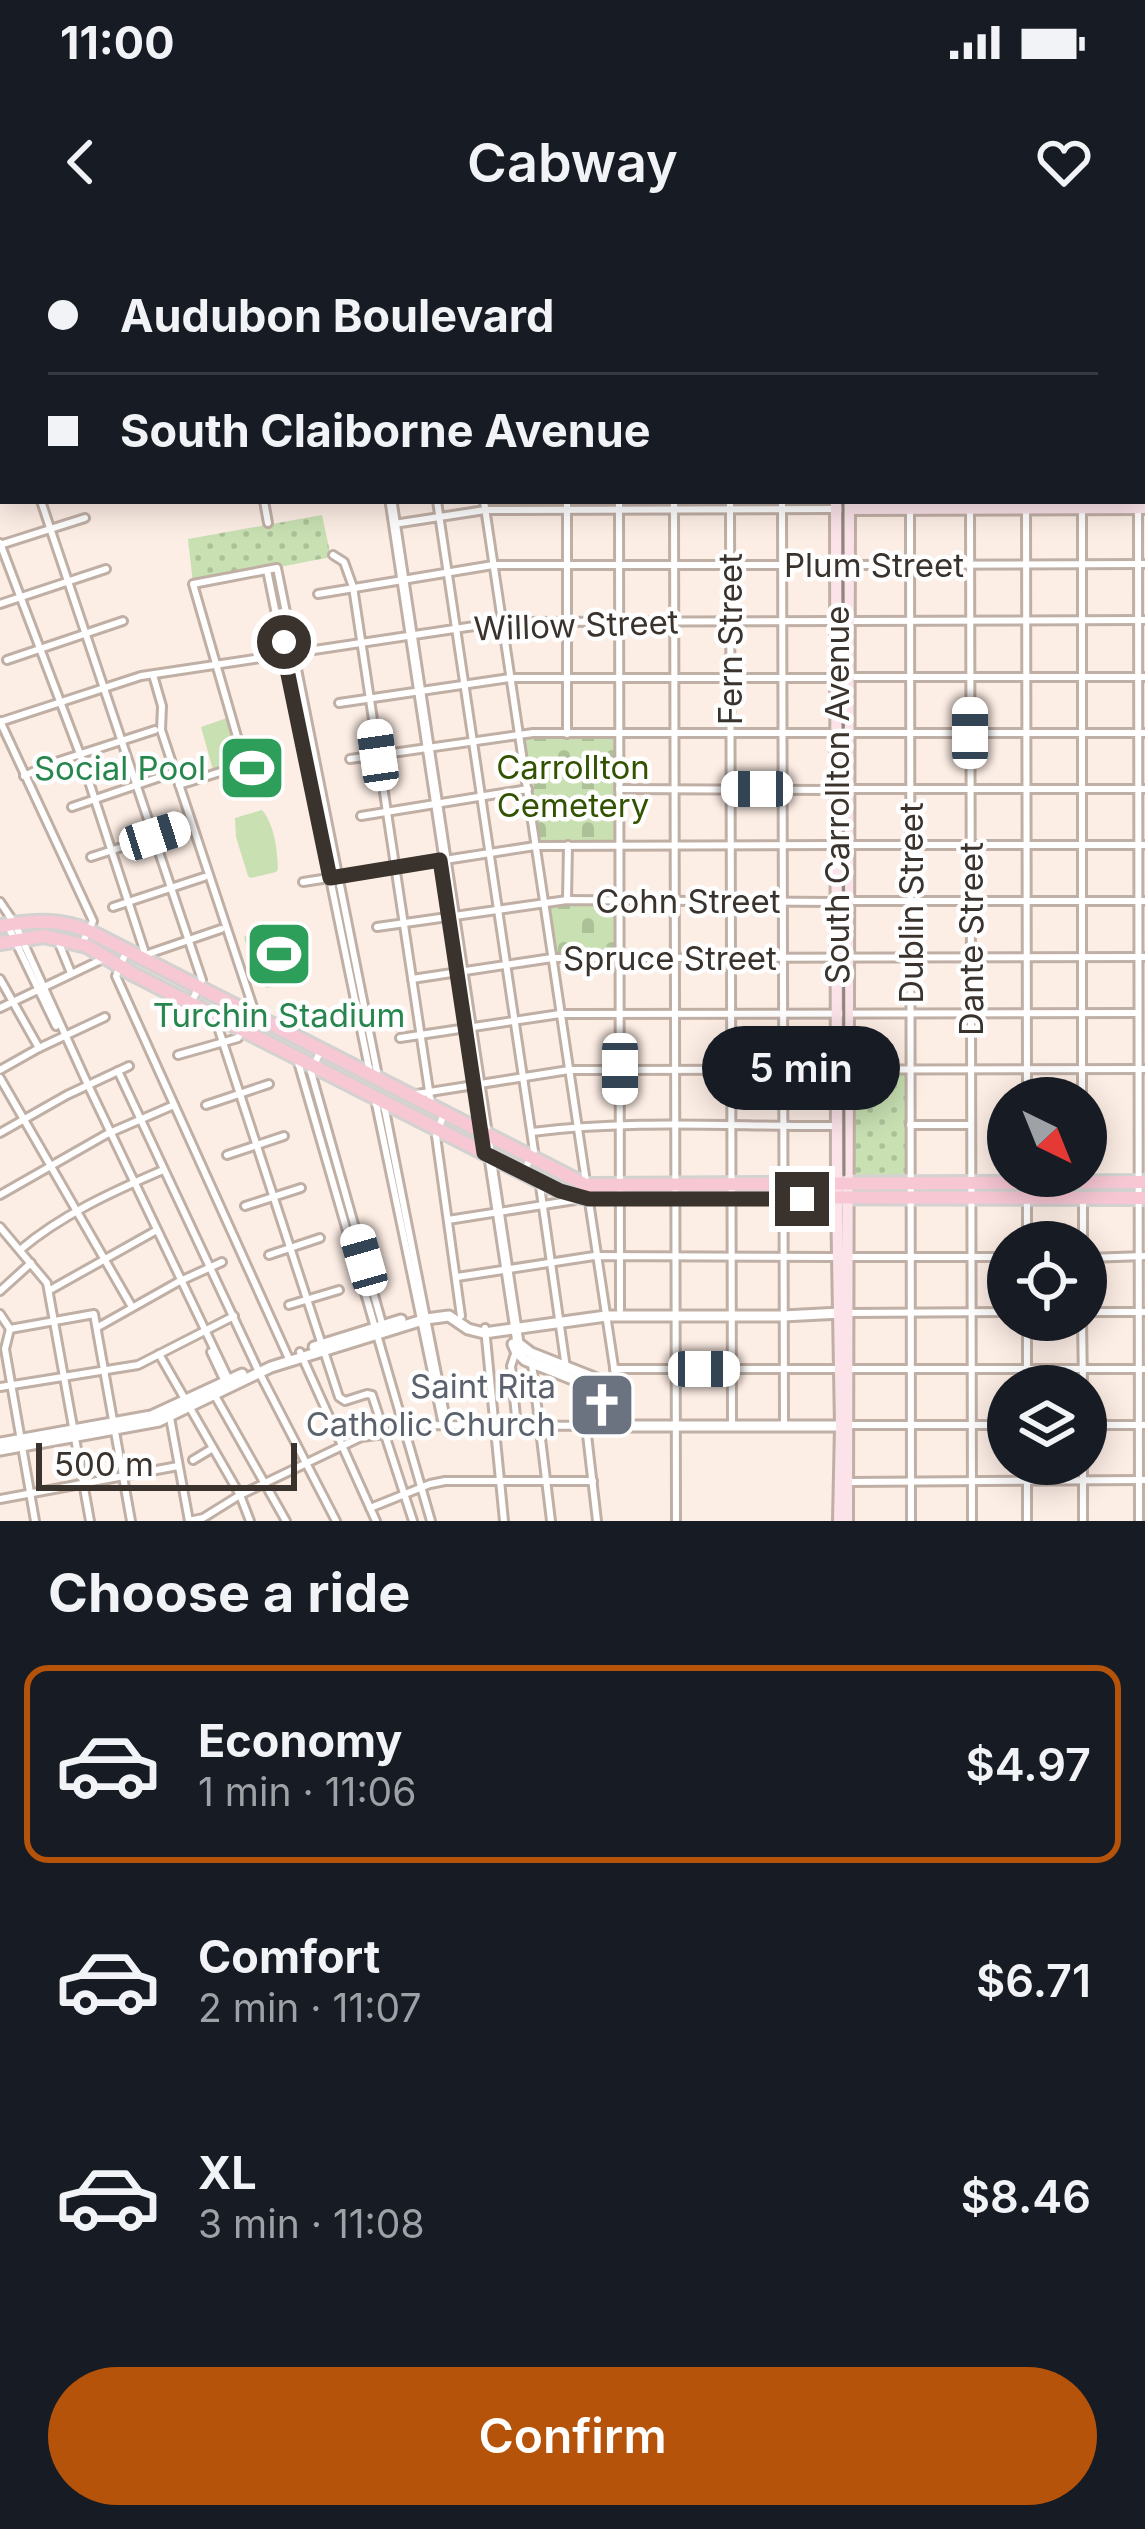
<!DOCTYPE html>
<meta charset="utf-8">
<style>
:root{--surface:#171b24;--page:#242831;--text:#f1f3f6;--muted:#9ea1a6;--line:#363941;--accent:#b45309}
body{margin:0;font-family:Inter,sans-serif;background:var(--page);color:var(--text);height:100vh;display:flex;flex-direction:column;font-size:45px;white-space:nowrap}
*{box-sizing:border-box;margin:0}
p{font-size:39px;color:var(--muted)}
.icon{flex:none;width:66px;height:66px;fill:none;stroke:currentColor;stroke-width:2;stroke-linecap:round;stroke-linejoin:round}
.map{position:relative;height:1281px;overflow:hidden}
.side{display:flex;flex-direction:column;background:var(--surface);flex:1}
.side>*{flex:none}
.hud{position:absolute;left:0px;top:0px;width:1146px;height:264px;box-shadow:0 6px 30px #0003;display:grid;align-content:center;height:264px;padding:0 48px;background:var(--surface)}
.needle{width:78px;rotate:137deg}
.controls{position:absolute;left:987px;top:837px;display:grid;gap:24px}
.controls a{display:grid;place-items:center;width:120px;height:120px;border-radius:50%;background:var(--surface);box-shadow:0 6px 30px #0003;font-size:60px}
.scale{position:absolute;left:36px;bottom:30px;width:261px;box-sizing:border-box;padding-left:12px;border:6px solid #39322d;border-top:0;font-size:33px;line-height:42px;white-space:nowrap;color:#39322d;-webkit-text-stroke:9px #fefefe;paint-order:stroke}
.end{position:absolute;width:54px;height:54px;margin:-27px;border:15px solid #39322d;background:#fff;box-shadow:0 0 0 6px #fff}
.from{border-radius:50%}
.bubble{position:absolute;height:84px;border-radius:42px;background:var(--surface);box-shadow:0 6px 30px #0003;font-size:39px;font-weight:600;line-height:84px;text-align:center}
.car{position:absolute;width:36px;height:72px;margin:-36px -18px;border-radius:15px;box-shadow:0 0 9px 3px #0007;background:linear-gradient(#fff 24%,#345 0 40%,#fff 0 76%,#345 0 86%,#fff 0)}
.hud b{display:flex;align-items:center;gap:42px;height:114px;font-size:45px}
.hud b+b{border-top:3px solid var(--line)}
.hud i{width:30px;height:30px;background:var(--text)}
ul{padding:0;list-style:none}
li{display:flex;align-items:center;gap:36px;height:198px;margin:0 24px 18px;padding:0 24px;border:6px solid transparent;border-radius:24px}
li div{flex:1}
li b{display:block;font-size:45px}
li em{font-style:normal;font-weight:600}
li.selected{border-color:var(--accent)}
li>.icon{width:108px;height:108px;stroke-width:1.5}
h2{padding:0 48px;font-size:54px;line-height:144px}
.cta{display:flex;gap:24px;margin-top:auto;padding:24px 48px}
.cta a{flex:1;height:138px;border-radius:72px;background:var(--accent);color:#fff;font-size:48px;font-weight:600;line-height:138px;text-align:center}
.status{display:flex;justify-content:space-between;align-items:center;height:84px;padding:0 60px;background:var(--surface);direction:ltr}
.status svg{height:33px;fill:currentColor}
header{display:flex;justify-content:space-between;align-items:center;height:156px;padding:0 48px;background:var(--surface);font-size:54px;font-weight:600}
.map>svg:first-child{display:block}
.cemetery{fill:url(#cemetery-stones)}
.park{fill:url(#park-dots)}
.pitch{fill:#c8e0b2}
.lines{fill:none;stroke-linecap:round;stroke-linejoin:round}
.minor-casing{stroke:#c0afa5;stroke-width:12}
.tertiary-casing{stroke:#c0afa5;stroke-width:15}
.secondary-casing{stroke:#c0afa5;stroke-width:16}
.primary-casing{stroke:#d3d2d1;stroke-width:18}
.minor{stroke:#fff;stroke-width:6}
.tertiary{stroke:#fff;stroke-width:9}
.secondary{stroke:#fbe3e9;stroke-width:10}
.primary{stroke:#f7c7d4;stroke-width:12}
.tram{stroke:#91867f;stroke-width:3}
.rail{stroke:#91867f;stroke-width:3;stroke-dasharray:15 15;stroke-linecap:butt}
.route{stroke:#39322d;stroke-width:15}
.labels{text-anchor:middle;stroke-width:9;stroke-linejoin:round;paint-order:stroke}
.street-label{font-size:33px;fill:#39322d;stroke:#fefefe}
.park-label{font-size:33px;fill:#325200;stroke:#fefefe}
.leisure-label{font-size:33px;fill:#27864d;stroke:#fefefe;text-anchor:end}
.worship-label{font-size:33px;fill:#5b616d;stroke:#fefefe;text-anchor:end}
</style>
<div class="status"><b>11:00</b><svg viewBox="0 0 49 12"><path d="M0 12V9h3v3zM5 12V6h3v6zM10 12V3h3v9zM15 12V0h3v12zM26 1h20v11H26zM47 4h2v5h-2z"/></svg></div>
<header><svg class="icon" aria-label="back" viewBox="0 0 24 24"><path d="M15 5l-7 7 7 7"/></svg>Cabway<svg class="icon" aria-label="heart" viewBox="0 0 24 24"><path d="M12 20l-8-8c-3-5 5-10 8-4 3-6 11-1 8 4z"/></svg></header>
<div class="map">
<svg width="1145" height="1281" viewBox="0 0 1145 1281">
<defs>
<pattern id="cemetery-stones" width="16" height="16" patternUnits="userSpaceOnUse" patternTransform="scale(3)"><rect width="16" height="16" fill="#c8e0b2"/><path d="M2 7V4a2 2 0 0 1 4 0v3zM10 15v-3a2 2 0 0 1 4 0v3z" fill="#adc199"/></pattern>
<pattern id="park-dots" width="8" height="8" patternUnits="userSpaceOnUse" patternTransform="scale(3)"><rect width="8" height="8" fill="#c8e0b2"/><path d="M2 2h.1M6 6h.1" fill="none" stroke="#adc199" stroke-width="1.8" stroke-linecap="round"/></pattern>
</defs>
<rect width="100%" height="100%" fill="#fdeee5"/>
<g class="cemetery">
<polygon points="620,493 619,605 535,606 519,495"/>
<polygon points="619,661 619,717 552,718 545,662"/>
</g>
<g class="park">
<polygon points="322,275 331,317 193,344 188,299"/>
<polygon points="911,829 910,944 849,943 849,830"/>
</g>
<g class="pitch">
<polygon points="227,478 237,511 237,517 228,525 213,530 201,487"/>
<polygon points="262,522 264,527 269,525 274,542 242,552 237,537 243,534 242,529"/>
<path d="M262,570c13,16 15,39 16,59l-2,3 -25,6 -3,-2 -12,-39 -1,-19z"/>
<path d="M298,681c24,36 9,61 -32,67l-17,-33 -5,-18 16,-9z"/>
</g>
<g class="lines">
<g class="minor-casing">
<g id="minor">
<polyline points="200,0 200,3"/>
<polyline points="212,0 213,3"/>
<polyline points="275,0 275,3"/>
<polyline points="301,0 301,3"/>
<polyline points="397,0 398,3"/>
<polyline points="445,0 446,3"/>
<polyline points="514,0 514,3"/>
<polyline points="567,0 567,3"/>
<polyline points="617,0 617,3"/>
<polyline points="674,0 674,3"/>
<polyline points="730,0 730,3"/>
<polyline points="782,0 782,3"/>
<polyline points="914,0 914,3"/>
<polyline points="408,3 427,0"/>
<polyline points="902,3 902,0"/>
<polyline points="0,130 3,129"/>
<polyline points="0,145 3,154"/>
<polyline points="0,188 3,187"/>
<polyline points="1143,213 1145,213"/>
<polyline points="0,246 3,245"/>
<polyline points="41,261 202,740 192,761"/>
<polyline points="264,261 268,283"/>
<polyline points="437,261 534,911 523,933"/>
<polyline points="484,261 586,942"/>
<polyline points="567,261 567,494"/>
<polyline points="619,261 620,1070"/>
<polyline points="674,261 676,1281"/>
<polyline points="730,261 732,1186"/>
<polyline points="782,261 784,1186"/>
<polyline points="910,261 911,1281"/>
<polyline points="970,261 972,1281"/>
<polyline points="1026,261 1027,858"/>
<polyline points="1082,261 1082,858"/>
<polyline points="1138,261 1139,1281"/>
<polyline points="394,284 485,270 835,269"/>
<polyline points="0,303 80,514 144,710 142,717"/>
<polyline points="0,305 85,278"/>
<polyline points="333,315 344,322 353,347 431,864"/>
<polyline points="848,325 1145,324"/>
<polyline points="267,330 281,399 287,403"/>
<polyline points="318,354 493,325 834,325"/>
<polyline points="0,364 106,329"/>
<polyline points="850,381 1145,380"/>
<polyline points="294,414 377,831"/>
<polyline points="284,415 370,833"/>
<polyline points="7,420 123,381"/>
<polyline points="153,435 162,466 161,490 254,770 238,798 178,815"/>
<polyline points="849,437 1145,437"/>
<polyline points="339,463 510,438 835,438"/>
<polyline points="0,481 93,681 82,704"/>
<polyline points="0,482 141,436 501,382 837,381"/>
<polyline points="849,493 1145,493"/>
<polyline points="350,519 533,493 836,493"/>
<polyline points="24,536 50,524 155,490"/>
<polyline points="179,545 233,528 242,514 193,344 277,328 291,397 287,403 289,414"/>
<polyline points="619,549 837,550"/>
<polyline points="851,549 1145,549"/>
<polyline points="72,567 169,534"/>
<polyline points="361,576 528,549"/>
<polyline points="849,605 1145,605"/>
<polyline points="91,617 187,586"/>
<polyline points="303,642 535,606 836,605"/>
<polyline points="567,660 568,605"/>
<polyline points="849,661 1145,661"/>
<polyline points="0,662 15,684 88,845 229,1140"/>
<polyline points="113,667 204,637"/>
<polyline points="7,684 56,786"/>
<polyline points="377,687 567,660 835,662"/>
<polyline points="58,701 71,733"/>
<polyline points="127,710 116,736 290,1121"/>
<polyline points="145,715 221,689"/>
<polyline points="0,739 39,808"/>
<polyline points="412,739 552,718 1145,717"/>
<polyline points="225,764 217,784 339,1157 345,1161 367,1154 372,1155 413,1281"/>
<polyline points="0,768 105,718"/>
<polyline points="400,798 560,774 1138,773"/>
<polyline points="320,812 311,832 383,1087"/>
<polyline points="298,822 431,1281"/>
<polyline points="0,830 39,808 105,777"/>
<polyline points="118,831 259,1132 336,1281"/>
<polyline points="0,838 132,1067"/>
<polyline points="417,854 569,830 1145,829"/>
<polyline points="376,864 443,1185"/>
<polyline points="206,865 269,844"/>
<polyline points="384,865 447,1185"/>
<polyline points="444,873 436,896 461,1076"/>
<polyline points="910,885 970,885"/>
<path d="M532,892c101,-13 205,-5 307,-6"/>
<polyline points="0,893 67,855 129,826"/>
<polyline points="227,915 284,896"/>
<polyline points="540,946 566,1128"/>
<polyline points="0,955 107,894 174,865"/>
<polyline points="588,955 617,1147"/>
<polyline points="1027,958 1027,1002"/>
<polyline points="1083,958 1083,1002"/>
<polyline points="245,966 301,948"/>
<polyline points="448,980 575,960"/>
<polyline points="0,987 47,1043 90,1281"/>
<path d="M20,1010c41,-35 94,-59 143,-80"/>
<polyline points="269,1015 320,998"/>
<polyline points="849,1017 1008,1017"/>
<polyline points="1086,1018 1145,1016"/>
<polyline points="457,1037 594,1016 836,1017"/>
<polyline points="50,1050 157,990"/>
<polyline points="0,1051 31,1023"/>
<polyline points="289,1065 339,1050"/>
<polyline points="1086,1072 1145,1072"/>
<polyline points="848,1073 1008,1072"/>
<polyline points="0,1074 10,1089"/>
<polyline points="1082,1080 1083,1146"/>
<polyline points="98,1087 178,1042 222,1022"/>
<polyline points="485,1088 504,1281"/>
<polyline points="10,1089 94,1074 131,1281"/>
<polyline points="10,1089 5,1109 35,1281"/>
<polyline points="516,1111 511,1126 516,1177"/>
<polyline points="211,1112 226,1144"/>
<polyline points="300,1112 376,1281"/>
<polyline points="159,1114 240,1255 250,1281"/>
<polyline points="532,1124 551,1281"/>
<polyline points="614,1129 1145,1129"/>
<polyline points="581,1143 597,1281"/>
<polyline points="1027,1146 1027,1080"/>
<polyline points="0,1147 138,1125 234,1076"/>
<polyline points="214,1154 286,1281"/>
<polyline points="169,1172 189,1281"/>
<polyline points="848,1185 1008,1185"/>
<polyline points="1086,1185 1145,1185"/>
<polyline points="193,1220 213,1208"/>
<polyline points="849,1242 1145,1240"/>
<polyline points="0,1259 178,1226"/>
<polyline points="370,1268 430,1244 445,1241 593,1241"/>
<polyline points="189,1281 203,1278 240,1255 361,1197 385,1194 414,1185 626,1186"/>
<polyline points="1027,1281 1027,1224"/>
<polyline points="1083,1281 1083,1224"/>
</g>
</g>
<g class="tertiary-casing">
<g id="tertiary">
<polyline points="347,0 347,3"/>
<polyline points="959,0 963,3"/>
<polyline points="1143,158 1145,160"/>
<polyline points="391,261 518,1103 531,1113 617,1147 626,1186 843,1186"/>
<polyline points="513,1104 516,1111 525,1120 618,1157"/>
<polyline points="314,1107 401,1080"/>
<polyline points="0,1203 151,1176 242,1134"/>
<polyline points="0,1210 159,1181 271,1127 426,1079 449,1076 468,1089 484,1093 606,1076 783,1076 841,1073"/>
</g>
</g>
<g class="secondary-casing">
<g id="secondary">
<polyline points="836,0 836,3"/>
<polyline points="848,0 848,3"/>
<polyline points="836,261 837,959 841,1186 839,1281"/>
<polyline points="845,269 1145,268"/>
<polyline points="847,1281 849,261"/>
</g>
</g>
<g class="primary-casing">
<g id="primary">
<path d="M0,686c31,-5 59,-8 89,5l497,254 559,-3"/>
<polyline points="0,703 44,696 87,706 133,734 551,947 580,957 1145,958"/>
</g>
</g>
<use href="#minor" class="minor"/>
<use href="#tertiary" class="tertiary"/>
<use href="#secondary" class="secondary"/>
<use href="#primary" class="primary"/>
<g class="tram">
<polyline points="843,3 843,0"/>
<polyline points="843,261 844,935"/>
</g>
<g class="rail">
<polyline points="970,0 973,3"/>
<polyline points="1143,145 1145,147"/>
</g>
</g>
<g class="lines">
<polyline class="route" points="284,402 287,403 289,414 284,415 330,638 440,620 484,913 560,951 589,959 802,959"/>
</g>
<defs>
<g id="stadium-square" transform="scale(3.45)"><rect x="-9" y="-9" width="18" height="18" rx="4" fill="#2e9e5b" stroke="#fefefe"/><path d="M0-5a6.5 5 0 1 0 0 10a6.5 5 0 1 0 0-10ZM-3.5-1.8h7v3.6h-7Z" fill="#fff"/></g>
<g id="church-square" transform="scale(3.45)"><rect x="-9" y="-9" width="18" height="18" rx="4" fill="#6b7280" stroke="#fefefe"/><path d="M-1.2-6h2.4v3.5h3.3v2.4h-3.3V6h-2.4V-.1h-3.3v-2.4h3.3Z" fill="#fff"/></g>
</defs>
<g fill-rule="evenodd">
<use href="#stadium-square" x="252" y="528"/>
<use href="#stadium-square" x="279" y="714"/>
<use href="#church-square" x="602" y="1165"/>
</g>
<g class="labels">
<g class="street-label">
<text x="874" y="337">Plum Street</text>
<text transform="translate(576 385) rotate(-2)" y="12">Willow Street</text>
<text transform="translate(730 399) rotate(-90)" y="12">Fern Street</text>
<text transform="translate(837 555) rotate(-90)" y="12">South Carrollton Avenue</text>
<text x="688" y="673">Cohn Street</text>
<text transform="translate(911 663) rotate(-90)" y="12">Dublin Street</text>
<text transform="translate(971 699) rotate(-90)" y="12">Dante Street</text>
<text x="670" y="730">Spruce Street</text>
</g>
<g class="park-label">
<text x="573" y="539">Carrollton<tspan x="573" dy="38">Cemetery</tspan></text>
</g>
<g class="leisure-label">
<text x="206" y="540">Social Pool</text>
<text x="279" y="787" text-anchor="middle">Turchin Stadium</text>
</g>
<g class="worship-label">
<text x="556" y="1158">Saint Rita<tspan x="556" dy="38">Catholic Church</tspan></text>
</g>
</g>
</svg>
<div class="controls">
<a><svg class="needle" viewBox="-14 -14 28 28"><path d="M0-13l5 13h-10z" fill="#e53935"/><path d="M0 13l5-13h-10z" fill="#9ea1a6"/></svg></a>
<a><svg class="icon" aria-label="locate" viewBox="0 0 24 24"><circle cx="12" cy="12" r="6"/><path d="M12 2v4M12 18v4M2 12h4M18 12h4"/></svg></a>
<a><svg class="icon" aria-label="layers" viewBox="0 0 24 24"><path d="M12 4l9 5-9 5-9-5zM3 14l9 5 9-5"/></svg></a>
</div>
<div class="scale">500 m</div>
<i class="end from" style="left:284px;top:402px"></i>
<i class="end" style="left:802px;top:959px"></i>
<div class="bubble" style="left:702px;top:786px;width:198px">5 min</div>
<i class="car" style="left:970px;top:493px;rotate:0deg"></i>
<i class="car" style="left:378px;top:515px;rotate:352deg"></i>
<i class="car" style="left:757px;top:549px;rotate:270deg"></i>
<i class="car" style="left:155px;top:596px;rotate:72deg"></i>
<i class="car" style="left:620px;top:829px;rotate:180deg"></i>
<i class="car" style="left:364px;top:1020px;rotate:344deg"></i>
<i class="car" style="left:704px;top:1129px;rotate:90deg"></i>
<div class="hud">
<b><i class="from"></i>Audubon Boulevard</b>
<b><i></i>South Claiborne Avenue</b>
</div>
</div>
<section class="side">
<h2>Choose a ride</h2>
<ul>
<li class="selected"><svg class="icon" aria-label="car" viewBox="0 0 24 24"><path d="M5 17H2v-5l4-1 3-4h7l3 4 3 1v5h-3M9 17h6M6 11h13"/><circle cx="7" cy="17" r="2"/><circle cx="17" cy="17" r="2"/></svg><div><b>Economy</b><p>1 min · 11:06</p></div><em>$4.97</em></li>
<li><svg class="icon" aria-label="car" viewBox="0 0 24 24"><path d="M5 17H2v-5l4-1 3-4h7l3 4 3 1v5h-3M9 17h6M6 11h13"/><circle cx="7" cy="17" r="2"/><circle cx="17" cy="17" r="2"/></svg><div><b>Comfort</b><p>2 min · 11:07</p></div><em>$6.71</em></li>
<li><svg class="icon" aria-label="car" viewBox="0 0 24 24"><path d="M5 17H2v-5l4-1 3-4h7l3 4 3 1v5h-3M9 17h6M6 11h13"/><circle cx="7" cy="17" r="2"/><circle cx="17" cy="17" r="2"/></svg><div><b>XL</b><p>3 min · 11:08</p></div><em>$8.46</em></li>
</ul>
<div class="cta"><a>Confirm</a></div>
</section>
